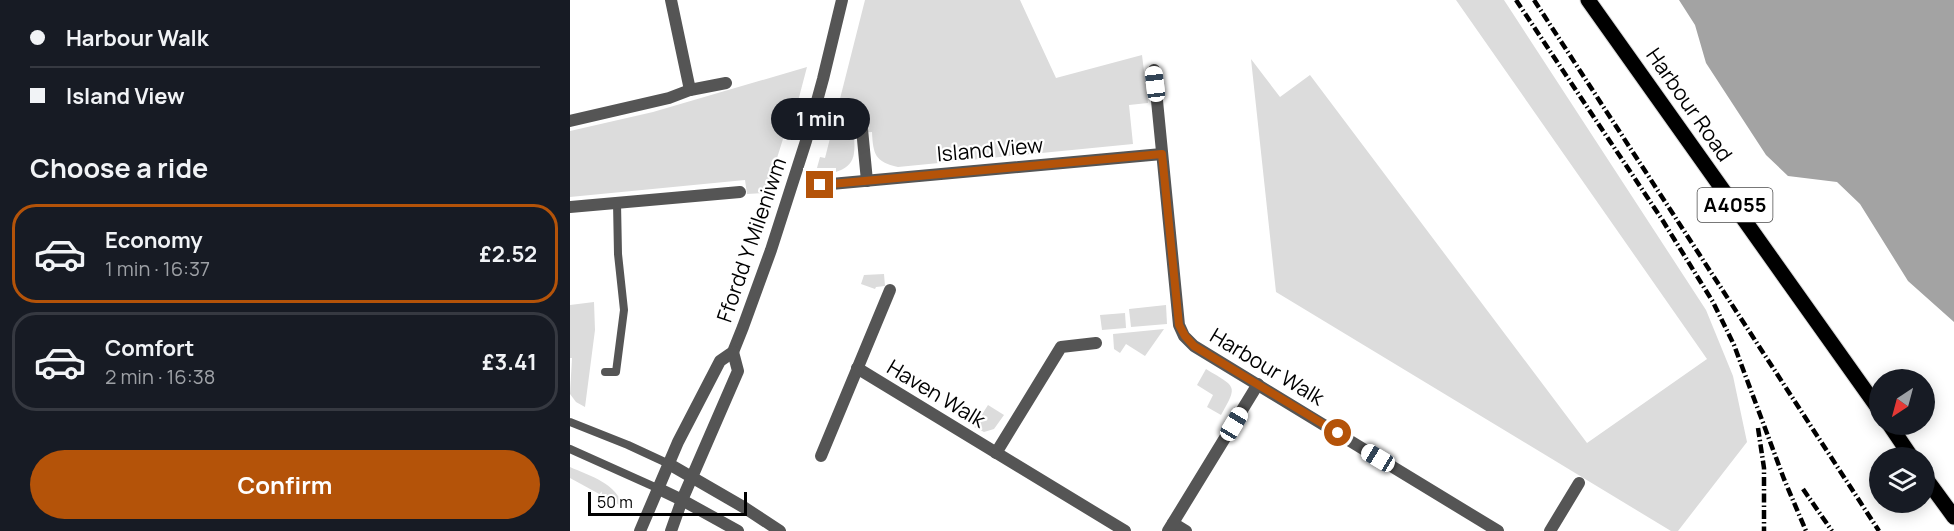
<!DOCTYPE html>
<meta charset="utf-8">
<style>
:root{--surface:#171b24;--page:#20242c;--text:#f1f3f6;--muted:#9ea1a6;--line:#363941;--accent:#b45309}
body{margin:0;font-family:Manrope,sans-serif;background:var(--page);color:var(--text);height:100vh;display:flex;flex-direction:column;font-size:22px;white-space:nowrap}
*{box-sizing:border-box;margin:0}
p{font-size:20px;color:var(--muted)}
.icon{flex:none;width:33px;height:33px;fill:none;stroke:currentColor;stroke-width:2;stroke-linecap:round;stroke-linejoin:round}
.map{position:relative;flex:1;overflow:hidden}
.drawer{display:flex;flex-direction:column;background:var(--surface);width:570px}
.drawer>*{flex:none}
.banner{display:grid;align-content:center;height:132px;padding:0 30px;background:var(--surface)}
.needle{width:39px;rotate:216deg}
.fabs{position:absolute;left:1299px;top:369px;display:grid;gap:12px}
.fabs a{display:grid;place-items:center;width:66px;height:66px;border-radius:50%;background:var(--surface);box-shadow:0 3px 15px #0003;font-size:30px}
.scale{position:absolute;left:18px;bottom:15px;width:159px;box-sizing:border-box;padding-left:6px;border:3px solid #000;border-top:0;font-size:16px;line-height:21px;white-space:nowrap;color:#000;-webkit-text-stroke:4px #fff;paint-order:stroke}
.end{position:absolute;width:27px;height:27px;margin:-14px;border:8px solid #b45309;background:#fff;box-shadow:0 0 0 3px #fff}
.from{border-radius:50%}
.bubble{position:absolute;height:42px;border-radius:21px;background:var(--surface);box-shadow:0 3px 15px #0003;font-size:20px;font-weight:700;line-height:42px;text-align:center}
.car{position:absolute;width:18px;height:36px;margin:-18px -9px;border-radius:8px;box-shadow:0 0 4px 2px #0007;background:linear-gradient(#fff 24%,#345 0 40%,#fff 0 76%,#345 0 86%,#fff 0)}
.banner b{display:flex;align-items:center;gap:21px;height:57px;font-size:22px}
.banner b+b{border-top:2px solid var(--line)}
.banner i{width:15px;height:15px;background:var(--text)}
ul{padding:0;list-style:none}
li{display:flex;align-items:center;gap:18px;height:99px;margin:0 12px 9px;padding:0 18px;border:3px solid var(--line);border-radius:24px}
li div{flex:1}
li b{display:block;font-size:22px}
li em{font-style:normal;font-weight:700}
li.active{border-color:var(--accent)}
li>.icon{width:54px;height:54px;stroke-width:1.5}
h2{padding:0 30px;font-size:27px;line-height:72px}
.primary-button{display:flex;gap:12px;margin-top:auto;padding:12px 30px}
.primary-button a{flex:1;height:69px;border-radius:36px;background:var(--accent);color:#fff;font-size:24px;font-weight:700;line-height:69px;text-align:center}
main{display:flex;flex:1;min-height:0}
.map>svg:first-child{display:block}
.green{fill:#dcdcdc}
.water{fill:#a3a3a3}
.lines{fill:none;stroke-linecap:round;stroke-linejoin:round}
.primary-casing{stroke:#dbdbdb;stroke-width:17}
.service{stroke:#555;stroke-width:8}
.minor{stroke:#555;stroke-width:12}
.tertiary{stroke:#555;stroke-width:12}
.primary{stroke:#000;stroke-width:15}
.rail{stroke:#000;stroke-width:4.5;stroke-dasharray:9 3 1.5 3;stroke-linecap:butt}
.route{stroke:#b45309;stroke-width:8}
.labels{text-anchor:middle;stroke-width:4.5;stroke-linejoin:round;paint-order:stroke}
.shield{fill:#fff;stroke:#4c4c4c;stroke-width:1.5}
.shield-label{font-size:20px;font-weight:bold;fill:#000}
.street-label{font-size:21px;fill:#000;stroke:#fff}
</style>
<main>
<section class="drawer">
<div class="banner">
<b><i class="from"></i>Harbour Walk</b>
<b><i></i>Island View</b>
</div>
<h2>Choose a ride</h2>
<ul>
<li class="active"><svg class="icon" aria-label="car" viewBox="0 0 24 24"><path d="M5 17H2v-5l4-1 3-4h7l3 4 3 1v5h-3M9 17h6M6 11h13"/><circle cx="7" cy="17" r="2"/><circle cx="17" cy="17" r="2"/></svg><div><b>Economy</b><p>1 min · 16:37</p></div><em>£2.52</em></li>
<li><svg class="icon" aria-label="car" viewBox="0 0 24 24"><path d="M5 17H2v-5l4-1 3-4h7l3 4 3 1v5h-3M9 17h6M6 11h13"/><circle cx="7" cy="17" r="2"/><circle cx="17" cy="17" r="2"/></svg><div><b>Comfort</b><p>2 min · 16:38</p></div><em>£3.41</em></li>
</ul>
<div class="primary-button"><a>Confirm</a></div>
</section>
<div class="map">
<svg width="1384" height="531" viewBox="0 0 1384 531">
<rect width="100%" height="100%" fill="#fff"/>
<g class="green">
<path d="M295,0h155l36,78 86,-23 6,48 -19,2 4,39 -235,23c-23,-5 -25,-13 -26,-35l-18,1c0,6 1,13 0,20 -2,19 -24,21 -39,22l5,-18 5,1z"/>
<polygon points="886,0 934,0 1136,310 1163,376 1177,442 1108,531 1101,531 706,292 681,59 710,97 740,75 1017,443 1137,359"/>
<polygon points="237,67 222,124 218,123 196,193 177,194 175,180 0,197 0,131 83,112"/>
<polygon points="314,274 315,286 306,287 305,289 291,284 294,275"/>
<polygon points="24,302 25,330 15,407 6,402 0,394 2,358 0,358 0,305"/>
<polygon points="596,305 597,324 561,327 559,309"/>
<polygon points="555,313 556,328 532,330 530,315"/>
<polygon points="594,329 575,356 556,344 550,353 544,349 543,334"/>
<path d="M636,369c29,18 33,15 15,46l-14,-8 6,-12 -16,-10z"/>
<polygon points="418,405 434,415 424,429 414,432 404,427"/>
<path d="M0,467c20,9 47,16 53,40l-53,-29z"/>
</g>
<polygon class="water" points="1109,0 1384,0 1384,322 1338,281 1290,204 1267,182 1218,176 1196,155 1136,63 1125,25"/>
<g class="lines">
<g class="primary-casing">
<g id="primary">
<polyline points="1018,0 1310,411"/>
<polyline points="1319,424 1342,458"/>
<polyline points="1354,476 1384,517"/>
</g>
</g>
<g class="service">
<polyline points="35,372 46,372 54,310 48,254 47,203"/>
<polyline points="0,422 58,445 99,464"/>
<polyline points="0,449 87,488"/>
</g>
<g class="minor">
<polyline points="101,0 120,90 156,83"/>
<polyline points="584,70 609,325 614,336 624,346 928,531"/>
<polyline points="0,121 99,98 120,90"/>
<polyline points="292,129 297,181"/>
<polyline points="250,185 592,154"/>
<polyline points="0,207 170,192"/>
<polyline points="287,368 555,531"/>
<polyline points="426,453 491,347 526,343"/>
<polyline points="251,456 320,290"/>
<polyline points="99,464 175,508 210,531"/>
<polyline points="87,488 112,500 168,531"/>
<polyline points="603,523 616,531"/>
<polyline points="598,531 688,384"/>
<polyline points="980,531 1009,483"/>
</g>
<g class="tertiary">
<polyline points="70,531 108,442 150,361 163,352 173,327 201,250 236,141 253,79 272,0"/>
<polyline points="101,531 112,500 168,371 163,352"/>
</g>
<use href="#primary" class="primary"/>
<g class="rail">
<polyline points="946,0 1093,221 1143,302 1164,345 1214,479 1236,531"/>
<polyline points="964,0 1309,531"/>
<polyline points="1188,428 1194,468 1194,531"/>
<polyline points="1233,489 1262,531"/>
</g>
</g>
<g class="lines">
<polyline class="route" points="250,185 592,154 609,325 615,336 624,346 768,433"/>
</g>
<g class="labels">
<rect class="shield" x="1127.5" y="188" width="75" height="34" rx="4.5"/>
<g class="shield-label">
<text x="1165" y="212">A4055</text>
</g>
<g class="street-label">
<text transform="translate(1119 105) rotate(55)" y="7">Harbour Road</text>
<text transform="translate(420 150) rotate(-5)" y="7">Island View</text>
<text transform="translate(182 240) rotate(-71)" y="7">Ffordd Y Mileniwm</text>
<text transform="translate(697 367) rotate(31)" y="7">Harbour Walk</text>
<text transform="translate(366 394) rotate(31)" y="7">Haven Walk</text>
</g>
</g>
</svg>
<div class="fabs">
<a><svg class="needle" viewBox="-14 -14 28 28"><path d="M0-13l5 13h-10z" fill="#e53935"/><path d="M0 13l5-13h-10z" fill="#9ea1a6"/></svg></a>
<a><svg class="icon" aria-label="layers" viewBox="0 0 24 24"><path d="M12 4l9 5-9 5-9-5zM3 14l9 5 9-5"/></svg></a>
</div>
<div class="scale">50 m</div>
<i class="end from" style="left:768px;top:433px"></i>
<i class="end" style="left:250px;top:185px"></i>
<div class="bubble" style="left:201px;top:98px;width:99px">1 min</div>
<i class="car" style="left:585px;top:84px;rotate:353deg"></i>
<i class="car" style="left:664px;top:424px;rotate:31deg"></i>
<i class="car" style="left:808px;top:458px;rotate:301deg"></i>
</div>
</main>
